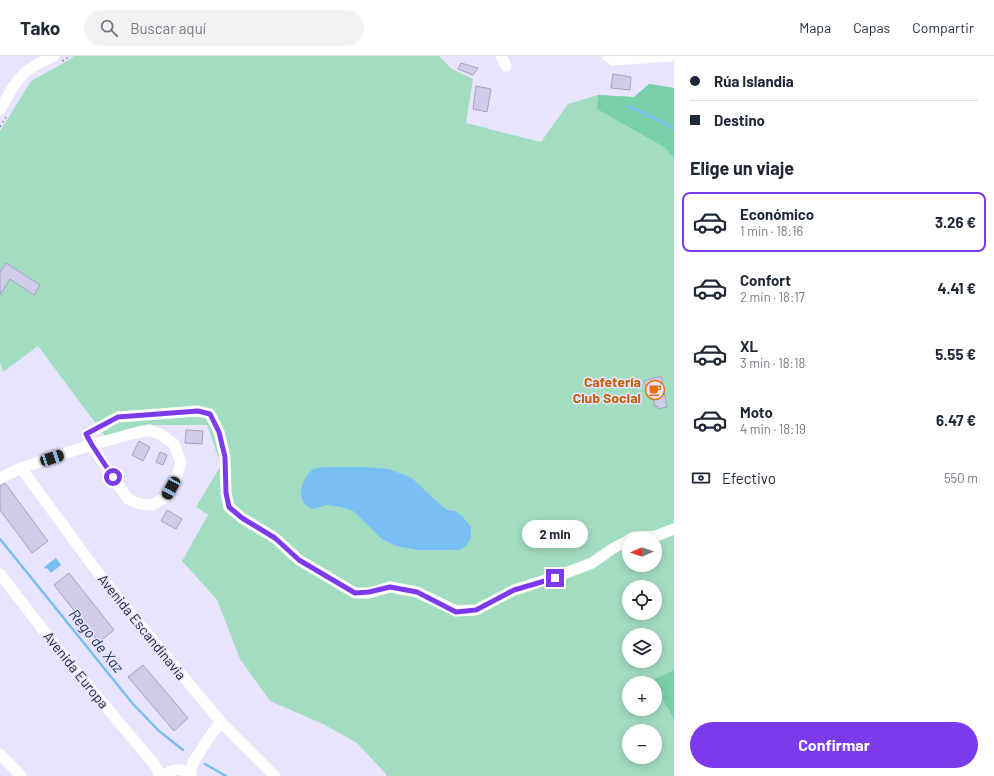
<!DOCTYPE html>
<html lang="es">
<meta charset="utf-8">
<style>
:root{--surface:#fff;--page:#f2f2f3;--text:#1f2937;--muted:#747a83;--line:#e0e1e3;--accent:#7c3aed}
body{margin:0;font-family:Barlow,sans-serif;background:var(--page);color:var(--text);height:100vh;display:flex;flex-direction:column;font-size:15px;white-space:nowrap}
*{box-sizing:border-box;margin:0}
p{font-size:13px;color:var(--muted)}
.icon{flex:none;width:22px;height:22px;fill:none;stroke:currentColor;stroke-width:2;stroke-linecap:round;stroke-linejoin:round}
.map{position:relative;flex:1;overflow:hidden}
.drawer{display:flex;flex-direction:column;background:var(--surface);width:320px}
.drawer>*{flex:none}
.hud{display:grid;align-content:center;height:88px;padding:0 16px;background:var(--surface)}
.needle{width:26px;rotate:268deg}
.buttons{position:absolute;left:622px;top:476px;display:grid;gap:8px}
.buttons a{display:grid;place-items:center;width:40px;height:40px;border-radius:50%;background:var(--surface);box-shadow:0 2px 10px #0003;font-size:20px}
.end{position:absolute;width:18px;height:18px;margin:-9px;border:5px solid #7c3aed;background:#fff;box-shadow:0 0 0 2px #fff}
.from{border-radius:50%}
.bubble{position:absolute;height:28px;border-radius:14px;background:var(--surface);box-shadow:0 2px 10px #0003;font-size:13px;font-weight:700;line-height:28px;text-align:center}
.car{position:absolute;width:12px;height:24px;margin:-12px -6px;border-radius:5px;box-shadow:0 0 3px 1px #0007;background:linear-gradient(#222 24%,#8ab4d8 0 40%,#222 0 76%,#8ab4d8 0 86%,#222 0)}
.hud b{display:flex;align-items:center;gap:14px;height:38px;font-size:15px}
.hud b+b{border-top:1px solid var(--line)}
.hud i{width:10px;height:10px;background:var(--text)}
ul{padding:0;list-style:none}
li{display:flex;align-items:center;gap:12px;height:60px;margin:0 8px 6px;padding:0 8px;border:2px solid transparent;border-radius:8px}
li div{flex:1}
li b{display:block;font-size:15px}
li em{font-style:normal;font-weight:700}
li.current{border-color:var(--accent)}
li>.icon{width:36px;height:36px;stroke-width:1.5}
h2{padding:0 16px;font-size:18px;line-height:48px}
.pay{display:flex;align-items:center;gap:10px;height:44px;padding:0 16px;font-size:15px}
.pay p{margin-inline-start:auto}
.button{display:flex;gap:8px;margin-top:auto;padding:8px 16px}
.button a{flex:1;height:46px;border-radius:24px;background:var(--accent);color:#fff;font-size:16px;font-weight:700;line-height:46px;text-align:center}
header{display:flex;align-items:center;gap:24px;box-sizing:border-box;height:56px;padding:0 20px;background:var(--surface);border-bottom:1px solid var(--line)}
header strong{font-size:19px}
nav{display:flex;gap:22px;margin-inline-start:auto;font-size:14px}
.search{width:280px;height:36px;background:var(--page);display:flex;align-items:center;gap:10px;box-sizing:border-box;padding:0 14px;border-radius:22px;color:var(--muted);font-size:15px}
main{display:flex;flex:1;min-height:0}
.map>svg:first-child{display:block}
.green{fill:#a3ddc1;fill-rule:evenodd}
.forest{fill:#77d0a8}
.water{fill:#7abff4}
.lines{fill:none;stroke-linecap:round;stroke-linejoin:round}
.stream{stroke:#7abff4;stroke-width:2.5}
.building{fill:#cfcbea;stroke:#a5a1bf}
.path{stroke:#9793a7;stroke-width:1.5;stroke-dasharray:2 3;stroke-linecap:butt}
.minor{stroke:#fff;stroke-width:11}
.route{stroke:#7c3aed;stroke-width:5}
.labels{text-anchor:middle;stroke-width:3;stroke-linejoin:round;paint-order:stroke}
.food-label{font-size:14px;font-weight:bold;fill:#c56008;stroke:#e9e4fe;text-anchor:end}
.street-label{font-size:14px;fill:#282531;stroke:#e9e4fe}
.water-label{font-size:15px;font-style:italic;fill:#123046;stroke:#e9e4fe}
</style>
<header>
<strong>Tako</strong>
<div class="search"><svg class="icon" aria-label="search" viewBox="0 0 24 24"><circle cx="10" cy="10" r="6"/><path d="M15 15l6 6"/></svg>Buscar aquí</div>
<nav><a>Mapa</a><a>Capas</a><a>Compartir</a></nav>
</header>
<main>
<div class="map">
<svg width="674" height="720" viewBox="0 0 674 720">
<rect width="100%" height="100%" fill="#e9e4fe"/>
<path class="green" d="M74,0h365l13,13 21,10 -7,44 75,19 27,-38 30,-9 36,2 15,-13 25,4v582l-22,10 1,3h-24v26h26v-23l19,34v56h-288v-2l-29,-31 -34,-19 -53,-23 -30,-42 -23,-59 -35,-39 26,-46 -12,-8 25,-42 -14,-40h-64l-38,11 -67,-90 -35,26 -3,-9v-232l31,-50 38,-21zM629,483h26v26h-26zM629,531h26v26h-26zM629,579h26v26h-26zM629,675h26v26h-26z"/>
<g class="forest">
<polygon points="649,28 674,32 674,102 664,91 597,53 598,39 634,41"/>
<polygon points="674,614 674,664 655,630 655,627 653,627 652,624"/>
</g>
<g class="water">
<path d="M332,411h32l25,2 23,9 22,21 13,11 9,1 7,6 8,10v11l-5,8 -7,4h-41l-22,-4 -14,-7 -29,-28 -12,-4 -14,-2 -14,4c-4,-2 -8,-3 -10,-7 -6,-10 2,-30 13,-34 5,-1 11,-1 16,-1z"/>
<polygon points="56,502 61,509 51,517 47,512 46,513 44,511"/>
</g>
<g class="lines">
<g class="stream">
<polyline points="628,50 666,68 674,74"/>
<polyline points="0,483 133,648 159,675 183,694"/>
<polyline points="205,708 226,720"/>
</g>
</g>
<g class="building">
<polygon points="461,7 478,12 473,19 458,13"/>
<polygon points="613,18 631,21 630,34 611,32"/>
<polygon points="476,30 491,33 487,56 473,53"/>
<polygon points="6,207 40,229 34,239 10,223 0,239 0,216"/>
<polygon points="661,320 667,351 658,353 658,350 655,351 653,342 650,343 644,325"/>
<polygon points="186,374 203,375 202,388 185,387"/>
<polygon points="139,385 150,391 143,405 132,399"/>
<polygon points="160,396 167,399 163,409 156,406"/>
<polygon points="5,427 48,485 32,497 0,454 0,430"/>
<polygon points="167,454 182,463 176,473 161,465"/>
<polygon points="69,517 114,574 99,586 54,529"/>
<polygon points="143,609 188,662 174,675 128,621"/>
</g>
<g class="lines">
<g class="path">
<polyline points="62,5 71,0"/>
<polyline points="0,71 6,61"/>
</g>
<g class="minor">
<polyline points="501,0 506,10"/>
<polyline points="607,0 613,4 670,0"/>
<path d="M0,54c7,-13 15,-29 27,-39 8,-6 18,-11 27,-15"/>
<polyline points="21,412 101,521 151,582 221,666 275,720"/>
<polyline points="0,422 21,412 91,389 131,378 150,374 162,379 174,388 181,406 177,420 166,441 152,449 140,448 128,443 91,389 87,378 118,361 198,355 210,358 219,376 225,401 226,437 229,451 242,462 275,482 299,504 355,537 369,537 390,531 417,536 456,555 476,554 514,534 555,521 592,507 612,493 629,484"/>
<polyline points="630,483 634,481 656,480 674,473"/>
<polyline points="0,518 65,602 107,652 154,708 161,720"/>
<polyline points="0,698 21,720"/>
<polyline points="190,718 193,706 213,676 221,666"/>
<path d="M163,720c9,-8 20,-9 28,0"/>
</g>
</g>
<g class="lines">
<polyline class="route" points="113,421 92,389 86,378 118,361 198,355 210,358 219,376 225,401 226,437 229,451 242,462 275,482 299,504 355,537 369,536 390,531 417,536 456,556 476,554 514,534 555,522"/>
</g>
<defs>
<g id="cafe-ring" transform="scale(1)"><circle r="9.5" fill="#e9e4fe" stroke="#e8710a" stroke-width="1.5"/><path d="M-5.5-4.5H6V0H3Q3 3.5 0 3.5H-2.5Q-5.5 3.5-5.5 0ZM3-3.2v2h1.7v-2ZM-6 4.5H4V6H-6Z" fill="#e8710a"/></g>
</defs>
<g fill-rule="evenodd">
<use href="#cafe-ring" x="655" y="334"/>
</g>
<g class="labels">
<g class="food-label">
<text x="641" y="331">Cafetería<tspan x="641" dy="16">Club Social</tspan></text>
</g>
<g class="street-label">
<text transform="translate(142 571) rotate(51)" y="5">Avenida Escandinavia</text>
<text transform="translate(76 614) rotate(51)" y="5">Avenida Europa</text>
</g>
<g class="water-label">
<text transform="translate(96 585) rotate(51)" y="5">Rego de Xaz</text>
</g>
</g>
</svg>
<div class="buttons">
<a><svg class="needle" viewBox="-14 -14 28 28"><path d="M0-13l5 13h-10z" fill="#e53935"/><path d="M0 13l5-13h-10z" fill="#747a83"/></svg></a>
<a><svg class="icon" aria-label="locate" viewBox="0 0 24 24"><circle cx="12" cy="12" r="6"/><path d="M12 2v4M12 18v4M2 12h4M18 12h4"/></svg></a>
<a><svg class="icon" aria-label="layers" viewBox="0 0 24 24"><path d="M12 4l9 5-9 5-9-5zM3 14l9 5 9-5"/></svg></a>
<a>+</a>
<a>−</a>
</div>
<i class="end from" style="left:113px;top:421px"></i>
<i class="end" style="left:555px;top:522px"></i>
<div class="bubble" style="left:522px;top:464px;width:66px">2 min</div>
<i class="car" style="left:52px;top:402px;rotate:72deg"></i>
<i class="car" style="left:171px;top:432px;rotate:209deg"></i>
</div>
<section class="drawer">
<div class="hud">
<b><i class="from"></i>Rúa Islandia</b>
<b><i></i>Destino</b>
</div>
<h2>Elige un viaje</h2>
<ul>
<li class="current"><svg class="icon" aria-label="car" viewBox="0 0 24 24"><path d="M5 17H2v-5l4-1 3-4h7l3 4 3 1v5h-3M9 17h6M6 11h13"/><circle cx="7" cy="17" r="2"/><circle cx="17" cy="17" r="2"/></svg><div><b>Económico</b><p>1 min · 18:16</p></div><em>3.26 €</em></li>
<li><svg class="icon" aria-label="car" viewBox="0 0 24 24"><path d="M5 17H2v-5l4-1 3-4h7l3 4 3 1v5h-3M9 17h6M6 11h13"/><circle cx="7" cy="17" r="2"/><circle cx="17" cy="17" r="2"/></svg><div><b>Confort</b><p>2 min · 18:17</p></div><em>4.41 €</em></li>
<li><svg class="icon" aria-label="car" viewBox="0 0 24 24"><path d="M5 17H2v-5l4-1 3-4h7l3 4 3 1v5h-3M9 17h6M6 11h13"/><circle cx="7" cy="17" r="2"/><circle cx="17" cy="17" r="2"/></svg><div><b>XL</b><p>3 min · 18:18</p></div><em>5.55 €</em></li>
<li><svg class="icon" aria-label="car" viewBox="0 0 24 24"><path d="M5 17H2v-5l4-1 3-4h7l3 4 3 1v5h-3M9 17h6M6 11h13"/><circle cx="7" cy="17" r="2"/><circle cx="17" cy="17" r="2"/></svg><div><b>Moto</b><p>4 min · 18:19</p></div><em>6.47 €</em></li>
</ul>
<div class="pay"><svg class="icon" aria-label="cash" viewBox="0 0 24 24"><path d="M3 7h18v10H3z"/><circle cx="12" cy="12" r="2"/></svg>Efectivo<p>550 m</p></div>
<div class="button"><a>Confirmar</a></div>
</section>
</main>
